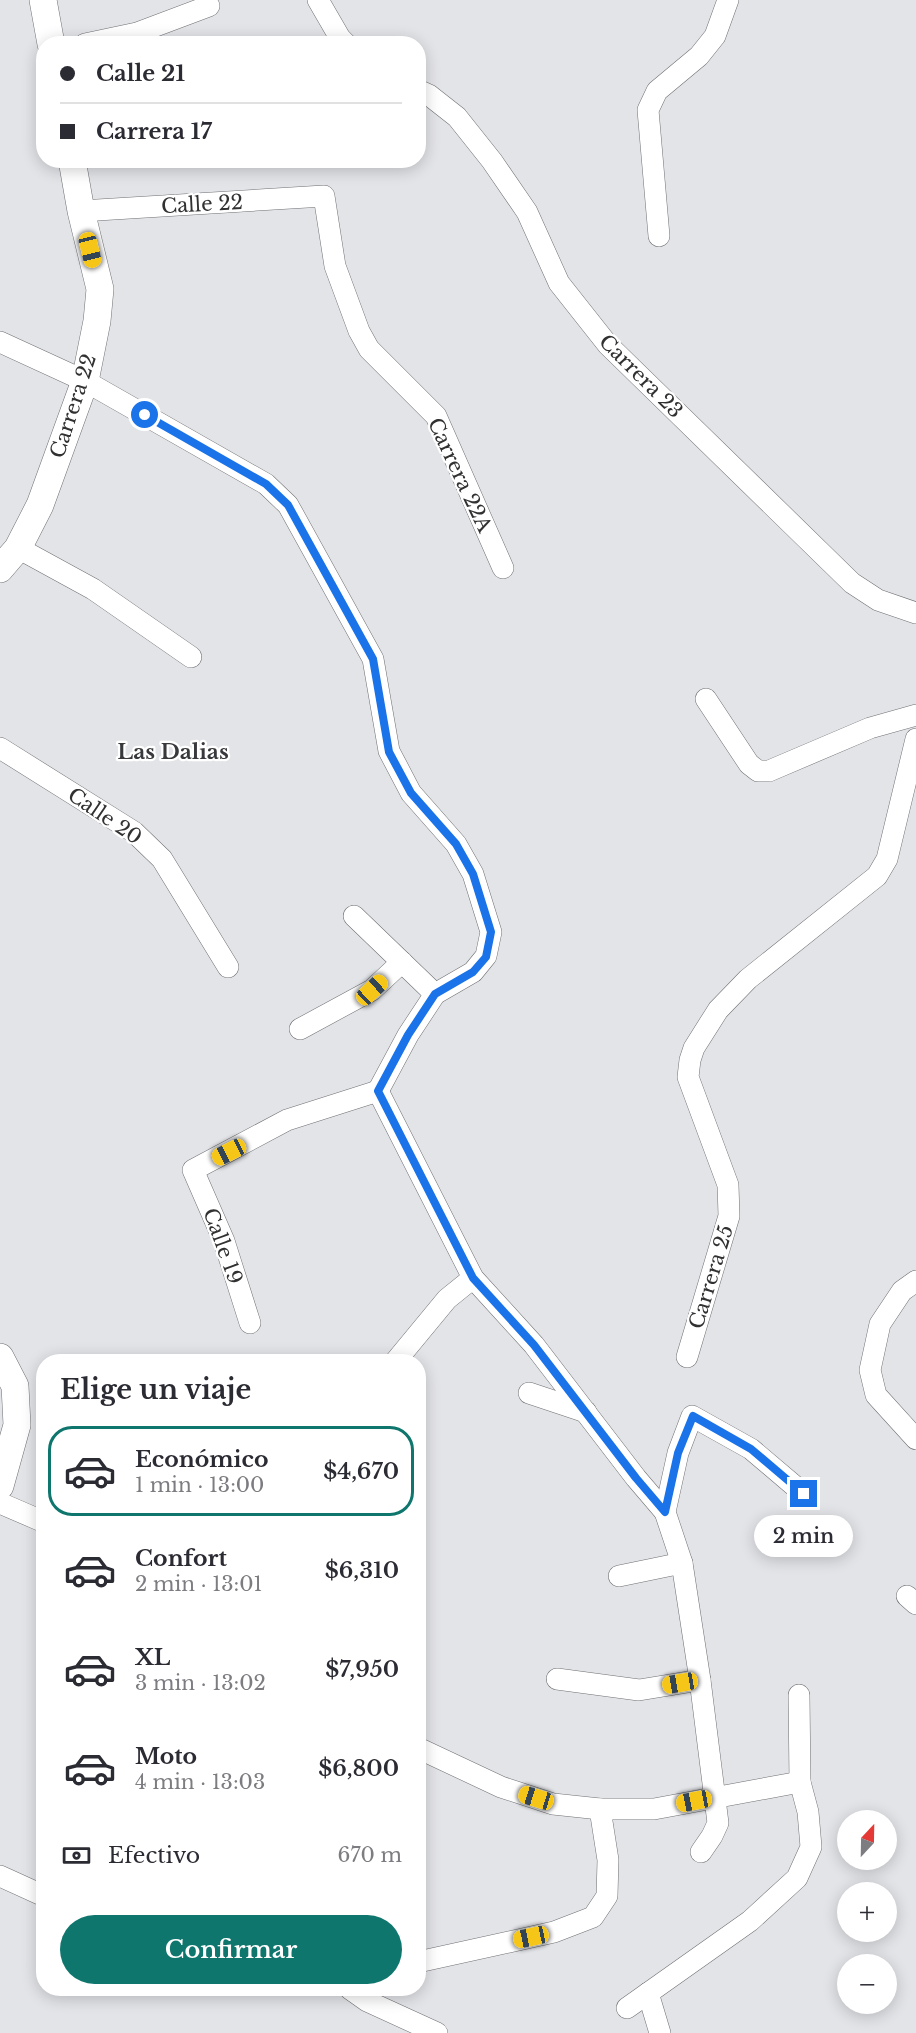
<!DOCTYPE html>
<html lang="es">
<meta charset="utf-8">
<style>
:root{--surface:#fff;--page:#f7f7f7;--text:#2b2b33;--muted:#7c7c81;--line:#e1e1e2;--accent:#0f766e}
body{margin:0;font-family:"Libre Baskerville",serif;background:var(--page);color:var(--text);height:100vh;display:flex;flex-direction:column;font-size:22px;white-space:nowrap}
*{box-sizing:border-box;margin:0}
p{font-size:20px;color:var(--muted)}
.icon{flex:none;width:33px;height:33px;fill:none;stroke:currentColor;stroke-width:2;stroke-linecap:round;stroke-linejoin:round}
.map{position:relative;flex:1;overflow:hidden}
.sheet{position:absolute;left:36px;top:1354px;width:390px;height:642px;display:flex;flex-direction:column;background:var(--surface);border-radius:24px;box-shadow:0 3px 15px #0003}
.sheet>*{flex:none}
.guide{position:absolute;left:36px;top:36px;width:390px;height:132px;border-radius:24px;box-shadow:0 3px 15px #0003;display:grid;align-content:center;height:132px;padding:0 24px;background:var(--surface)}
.needle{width:39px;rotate:22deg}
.tools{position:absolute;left:837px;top:1810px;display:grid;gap:12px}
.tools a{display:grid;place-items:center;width:60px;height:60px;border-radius:50%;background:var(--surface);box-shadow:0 3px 15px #0003;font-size:30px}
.end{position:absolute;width:27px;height:27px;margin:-14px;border:8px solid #1a73e8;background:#fff;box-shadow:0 0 0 3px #fff}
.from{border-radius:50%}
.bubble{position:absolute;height:42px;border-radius:21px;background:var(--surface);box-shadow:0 3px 15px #0003;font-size:20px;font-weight:600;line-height:42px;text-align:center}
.car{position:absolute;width:18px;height:36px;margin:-18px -9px;border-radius:8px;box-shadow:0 0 4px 2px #0007;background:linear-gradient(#f5c518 24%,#345 0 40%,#f5c518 0 76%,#345 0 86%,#f5c518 0)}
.guide b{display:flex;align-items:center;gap:21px;height:57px;font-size:22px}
.guide b+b{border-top:2px solid var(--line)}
.guide i{width:15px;height:15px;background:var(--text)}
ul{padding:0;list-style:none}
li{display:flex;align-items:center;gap:18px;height:90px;margin:0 12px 9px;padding:0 12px;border:3px solid transparent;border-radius:24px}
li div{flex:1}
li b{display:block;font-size:22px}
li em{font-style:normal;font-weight:600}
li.current{border-color:var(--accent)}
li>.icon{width:54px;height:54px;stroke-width:1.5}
h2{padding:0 24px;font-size:27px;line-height:72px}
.pay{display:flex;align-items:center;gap:15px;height:66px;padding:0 24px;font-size:22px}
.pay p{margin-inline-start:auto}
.primary-button{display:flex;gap:12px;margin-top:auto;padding:12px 24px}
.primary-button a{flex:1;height:69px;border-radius:36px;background:var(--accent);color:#fff;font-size:24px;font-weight:600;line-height:69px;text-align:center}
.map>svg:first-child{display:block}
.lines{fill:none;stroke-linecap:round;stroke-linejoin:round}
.minor-casing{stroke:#6f7073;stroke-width:22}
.major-casing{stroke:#6f7073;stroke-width:28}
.minor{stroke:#fff;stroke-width:21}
.major{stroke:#fff;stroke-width:27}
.route{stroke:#1a73e8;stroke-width:8}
.labels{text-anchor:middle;stroke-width:4.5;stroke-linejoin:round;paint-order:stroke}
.street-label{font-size:20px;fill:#313132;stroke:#fff}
.neighbourhood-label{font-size:21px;font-weight:bold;fill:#38393c;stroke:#fff}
</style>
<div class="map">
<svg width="916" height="2033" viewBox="0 0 916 2033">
<rect width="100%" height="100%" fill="#e3e4e8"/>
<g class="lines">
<g class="minor-casing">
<g id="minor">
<polyline points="318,0 340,38 346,44"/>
<polyline points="85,44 137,33 209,6"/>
<polyline points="418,90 429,95 457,117 492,161 527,212 559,283 608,345 852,583 878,600 916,613"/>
<polyline points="81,211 324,196 335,266 359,331 369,349 436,416 503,568"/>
<polyline points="659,236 648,110 657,91 699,56 715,36 728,0"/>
<polyline points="0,342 85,381 266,484 288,505 373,659 389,751 411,793 456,844 473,874 491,932 486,956 473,972 435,994 408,1035 378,1091"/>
<polyline points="18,548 93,589 191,657"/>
<polyline points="706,699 749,764 758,771 769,771 870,728 916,715"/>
<polyline points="0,748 134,832 162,859 228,967"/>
<polyline points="354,916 435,994"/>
<polyline points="300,1029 372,990 402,962"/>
<polyline points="378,1091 473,1278 534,1345 636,1478 665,1512"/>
<polyline points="916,1281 902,1291 880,1324 870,1370 876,1395 916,1439"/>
<polyline points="250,1323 224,1241 193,1170 287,1120 378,1091"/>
<polyline points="687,1357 729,1216 728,1185 688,1077 690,1060 694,1048 718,1010 748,979 877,876 887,859 916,739"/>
<polyline points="395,1362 447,1299 473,1278"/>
<polyline points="529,1393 586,1412"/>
<polyline points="0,1503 44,1522"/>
<polyline points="619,1576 682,1563"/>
<polyline points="907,1596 916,1604"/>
<polyline points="557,1679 639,1690 700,1680"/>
<polyline points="418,1748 501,1787 553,1804 600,1809 654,1809 800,1782"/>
<polyline points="701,1852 712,1836 718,1823 700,1680 682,1563 665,1512 678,1453 692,1416 751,1449 804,1494"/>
<polyline points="0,1876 44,1896"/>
<polyline points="418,1962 554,1932 593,1917 607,1896 608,1860 600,1809"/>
<polyline points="350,1989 367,2001 437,2033"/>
<polyline points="648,1993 660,2033"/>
<polyline points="627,2008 750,1921 797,1878 811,1847 808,1812 800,1782 799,1695"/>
</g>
</g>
<g class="major-casing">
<g id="major">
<polyline points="43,0 51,44"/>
<polyline points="0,569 18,548 40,505 85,381 97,321 100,289 81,211 72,160"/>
<polyline points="0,1357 15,1386 17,1425 0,1486"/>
</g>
</g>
<use href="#minor" class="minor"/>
<use href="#major" class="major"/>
</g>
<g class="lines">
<polyline class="route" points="145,415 266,484 288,505 373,659 389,752 411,793 456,844 473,874 491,932 486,957 473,972 435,994 408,1035 378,1091 473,1278 534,1345 636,1478 665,1512 678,1453 693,1416 751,1449 804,1494"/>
</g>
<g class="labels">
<g class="street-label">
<text transform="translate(202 204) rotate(-3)" y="7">Calle 22</text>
<text transform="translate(641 376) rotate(45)" y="7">Carrera 23</text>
<text transform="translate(73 406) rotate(-72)" y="7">Carrera 22</text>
<text transform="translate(460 475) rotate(65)" y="7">Carrera 22A</text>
<text transform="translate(105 816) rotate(34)" y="7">Calle 20</text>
<text transform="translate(223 1246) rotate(70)" y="7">Calle 19</text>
<text transform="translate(711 1277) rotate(-73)" y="7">Carrera 25</text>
</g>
<g class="neighbourhood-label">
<text x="173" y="759">Las Dalias</text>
</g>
</g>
</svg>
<div class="tools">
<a><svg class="needle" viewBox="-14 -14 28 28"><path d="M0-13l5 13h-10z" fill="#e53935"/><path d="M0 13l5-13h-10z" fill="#7c7c81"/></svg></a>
<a>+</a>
<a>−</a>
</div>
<i class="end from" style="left:145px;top:415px"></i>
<i class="end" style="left:804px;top:1494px"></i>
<div class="bubble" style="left:754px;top:1515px;width:99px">2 min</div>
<i class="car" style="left:90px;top:250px;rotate:166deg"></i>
<i class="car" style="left:372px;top:990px;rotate:47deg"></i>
<i class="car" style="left:229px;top:1152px;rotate:243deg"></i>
<i class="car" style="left:680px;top:1683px;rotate:260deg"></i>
<i class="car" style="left:536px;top:1798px;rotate:287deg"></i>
<i class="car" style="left:694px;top:1801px;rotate:259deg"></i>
<i class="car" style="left:531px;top:1937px;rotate:258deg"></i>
<div class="guide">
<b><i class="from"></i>Calle 21</b>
<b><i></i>Carrera 17</b>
</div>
<section class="sheet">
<h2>Elige un viaje</h2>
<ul>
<li class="current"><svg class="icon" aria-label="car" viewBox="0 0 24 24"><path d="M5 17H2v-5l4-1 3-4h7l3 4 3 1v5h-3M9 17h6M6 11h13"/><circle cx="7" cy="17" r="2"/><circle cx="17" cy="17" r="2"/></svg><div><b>Económico</b><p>1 min · 13:00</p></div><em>$4,670</em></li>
<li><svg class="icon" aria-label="car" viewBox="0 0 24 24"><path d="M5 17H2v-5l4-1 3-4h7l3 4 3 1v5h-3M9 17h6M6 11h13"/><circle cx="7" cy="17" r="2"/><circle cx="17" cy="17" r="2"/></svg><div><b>Confort</b><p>2 min · 13:01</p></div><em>$6,310</em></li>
<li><svg class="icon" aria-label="car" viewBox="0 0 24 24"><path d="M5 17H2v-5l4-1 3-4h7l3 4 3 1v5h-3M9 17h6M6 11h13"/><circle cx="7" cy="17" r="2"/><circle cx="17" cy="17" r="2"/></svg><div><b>XL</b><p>3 min · 13:02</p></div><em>$7,950</em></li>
<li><svg class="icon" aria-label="car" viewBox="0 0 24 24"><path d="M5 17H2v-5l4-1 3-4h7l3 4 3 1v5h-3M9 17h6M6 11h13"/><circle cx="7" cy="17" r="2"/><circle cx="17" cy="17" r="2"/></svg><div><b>Moto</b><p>4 min · 13:03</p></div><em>$6,800</em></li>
</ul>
<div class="pay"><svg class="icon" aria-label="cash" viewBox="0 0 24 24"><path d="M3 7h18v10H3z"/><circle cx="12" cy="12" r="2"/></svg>Efectivo<p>670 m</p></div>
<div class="primary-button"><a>Confirmar</a></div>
</section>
</div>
